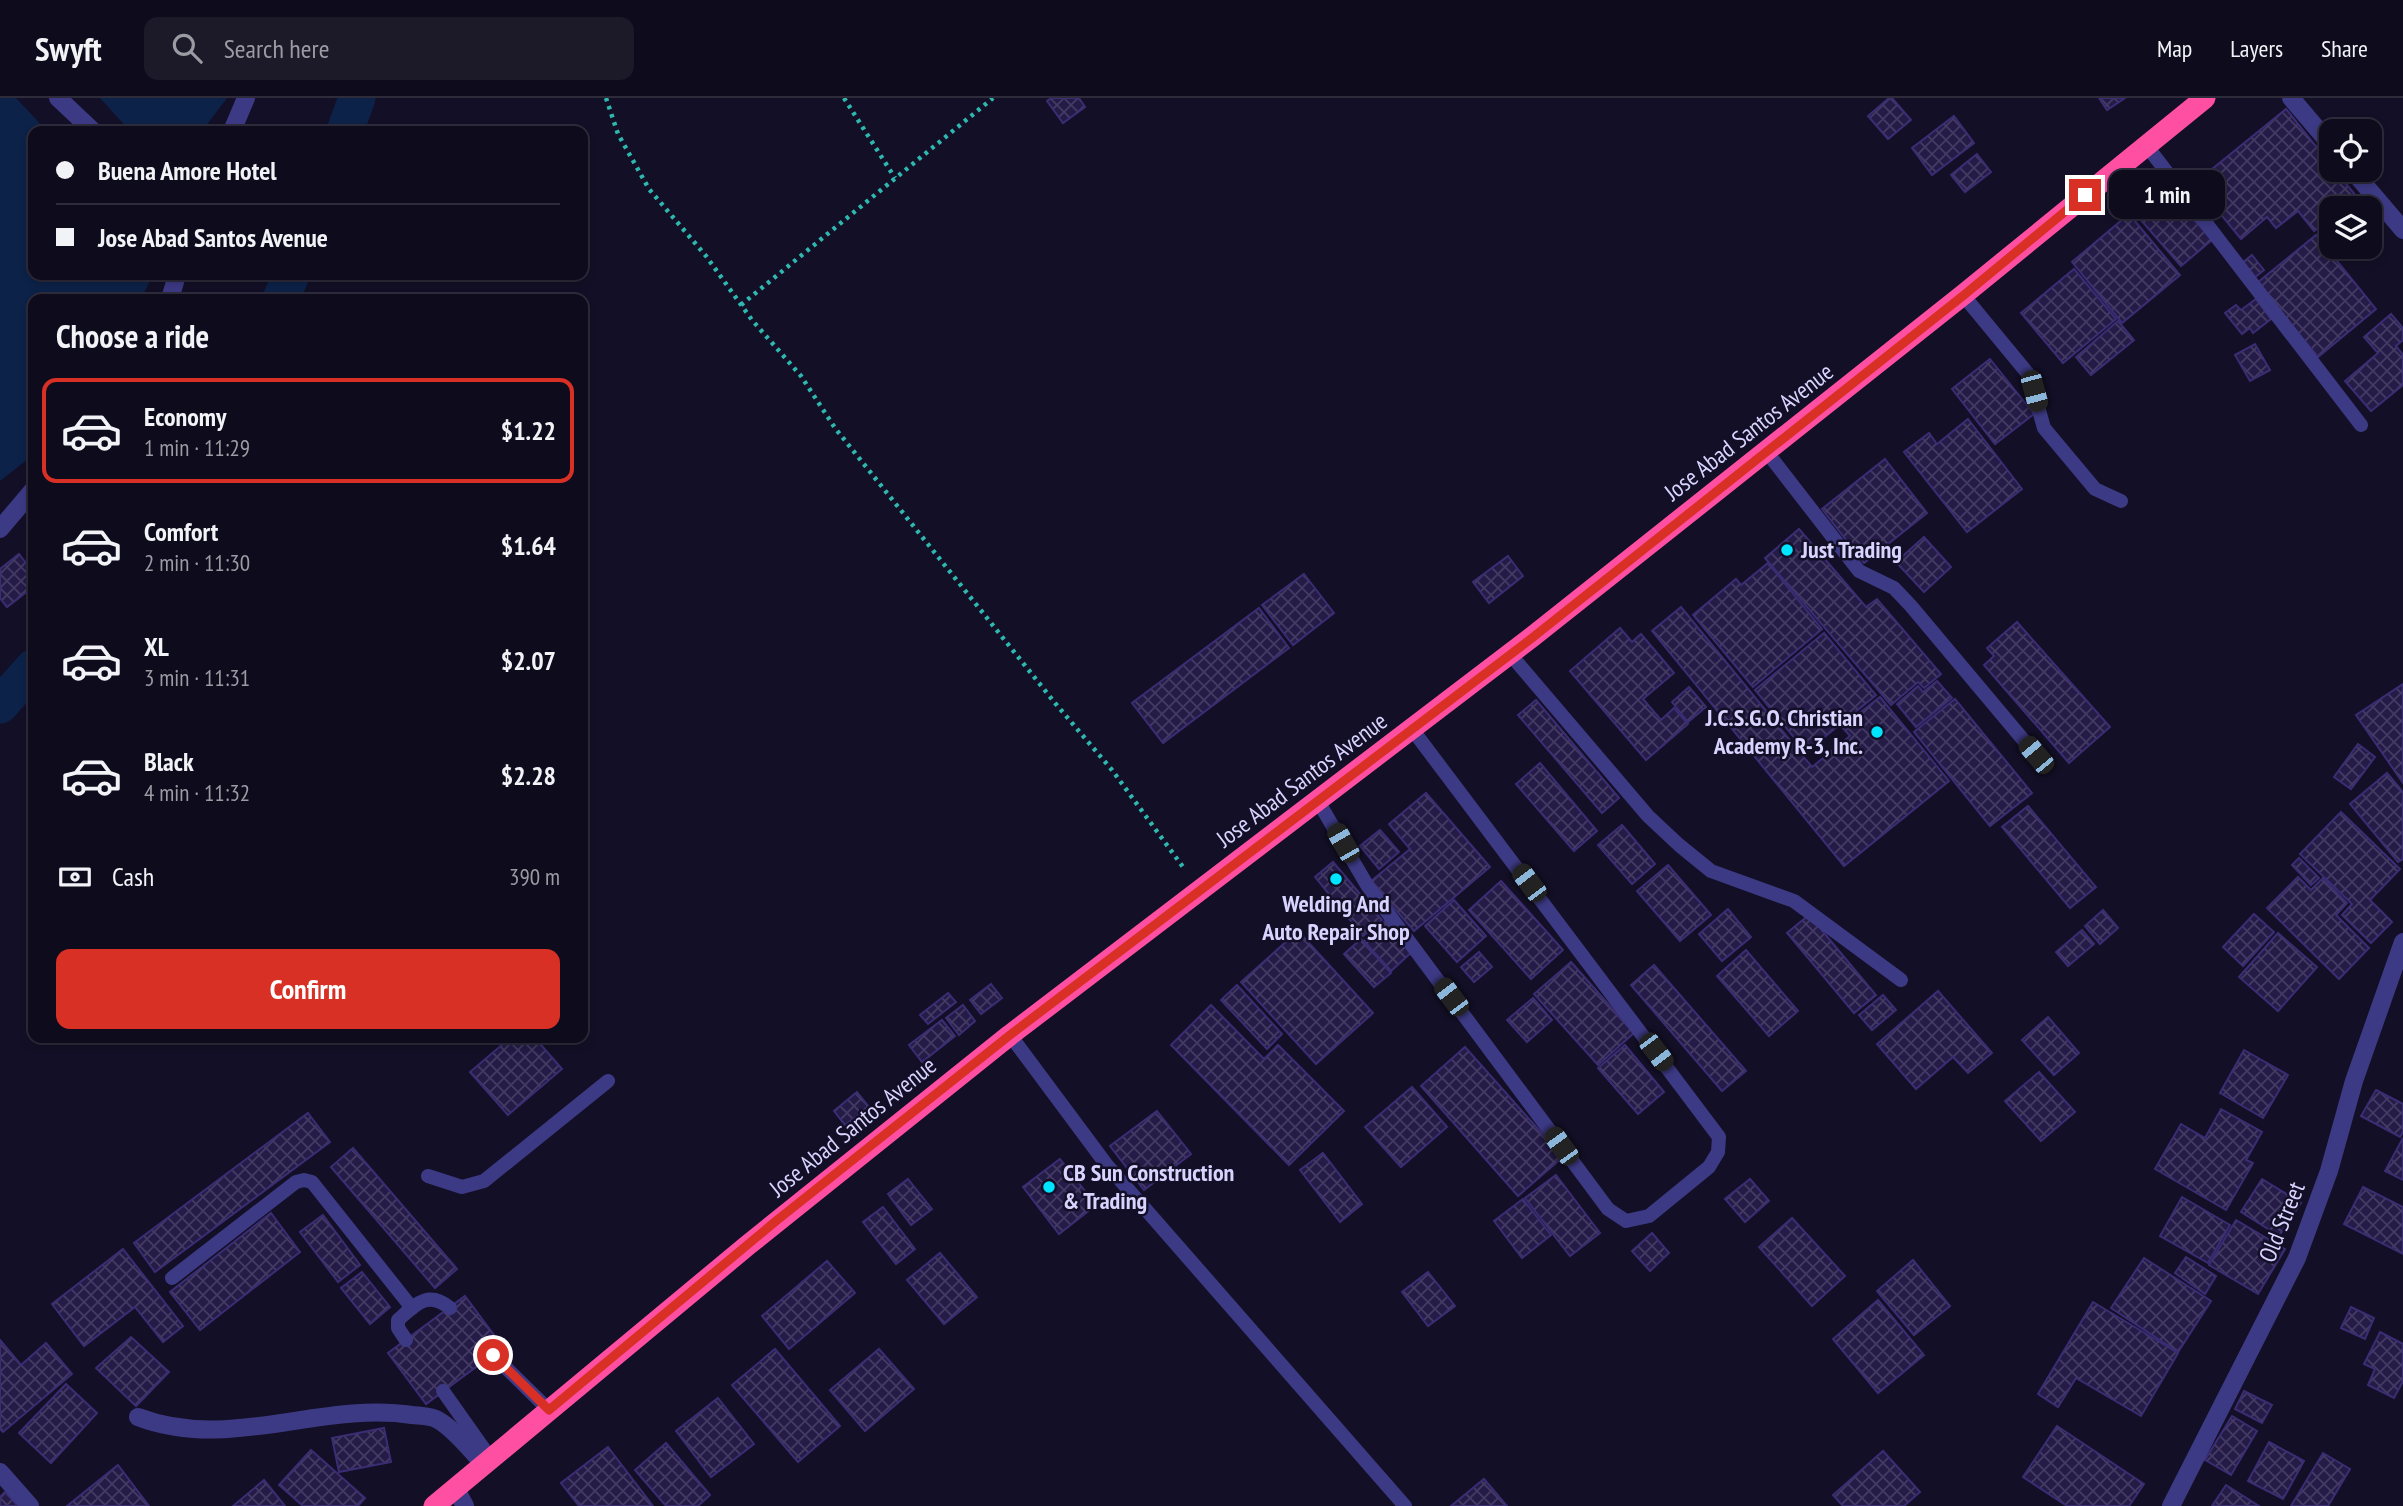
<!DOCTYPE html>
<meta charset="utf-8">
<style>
:root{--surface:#0e0b1c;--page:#1c1929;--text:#f1f3f6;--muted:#9b9ba3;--line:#2e2b3b;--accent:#d93025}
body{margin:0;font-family:"PT Sans Narrow",sans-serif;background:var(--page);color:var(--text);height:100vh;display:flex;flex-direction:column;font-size:26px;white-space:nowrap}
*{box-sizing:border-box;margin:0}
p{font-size:23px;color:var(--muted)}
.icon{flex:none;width:38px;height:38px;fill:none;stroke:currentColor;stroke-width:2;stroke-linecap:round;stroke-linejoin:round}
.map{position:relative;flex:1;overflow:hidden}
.drawer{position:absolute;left:28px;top:196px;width:560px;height:749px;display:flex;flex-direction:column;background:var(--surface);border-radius:14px;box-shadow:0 4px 10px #0003,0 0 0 2px var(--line)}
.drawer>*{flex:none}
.banner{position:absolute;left:28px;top:28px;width:560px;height:154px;border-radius:14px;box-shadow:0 4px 10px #0003,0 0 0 2px var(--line);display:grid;align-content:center;height:154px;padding:0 28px;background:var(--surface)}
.fabs{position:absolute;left:2319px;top:21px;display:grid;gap:14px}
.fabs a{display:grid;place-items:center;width:63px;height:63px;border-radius:14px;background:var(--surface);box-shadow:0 4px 10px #0003,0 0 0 2px var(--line);font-size:35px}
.end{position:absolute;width:32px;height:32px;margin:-16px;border:9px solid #d93025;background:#fff;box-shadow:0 0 0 4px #fff}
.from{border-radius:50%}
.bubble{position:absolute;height:49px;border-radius:14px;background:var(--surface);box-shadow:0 4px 10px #0003,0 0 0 2px var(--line);font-size:23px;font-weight:600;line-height:49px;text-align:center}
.car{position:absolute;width:21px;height:42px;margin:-21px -10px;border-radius:9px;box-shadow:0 0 5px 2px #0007;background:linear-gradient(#222 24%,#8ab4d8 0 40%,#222 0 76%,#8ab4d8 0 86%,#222 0)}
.banner b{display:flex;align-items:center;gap:24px;height:66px;font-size:26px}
.banner b+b{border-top:2px solid var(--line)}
.banner i{width:18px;height:18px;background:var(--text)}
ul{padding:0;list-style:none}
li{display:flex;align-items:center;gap:21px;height:105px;margin:0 14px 10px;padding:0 14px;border:4px solid transparent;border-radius:14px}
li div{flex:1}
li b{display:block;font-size:26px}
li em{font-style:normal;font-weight:600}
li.active{border-color:var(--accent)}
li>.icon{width:63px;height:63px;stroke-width:1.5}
h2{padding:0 28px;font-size:32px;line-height:84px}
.pay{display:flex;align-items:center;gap:18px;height:77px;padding:0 28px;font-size:26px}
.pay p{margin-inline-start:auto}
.cta{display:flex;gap:14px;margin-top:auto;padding:14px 28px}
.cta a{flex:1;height:80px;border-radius:14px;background:var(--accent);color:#fff;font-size:28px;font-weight:600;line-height:80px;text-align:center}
header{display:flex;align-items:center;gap:42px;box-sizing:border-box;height:98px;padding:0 35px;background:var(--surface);border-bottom:2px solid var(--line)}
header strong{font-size:33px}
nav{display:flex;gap:38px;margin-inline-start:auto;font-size:24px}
.search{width:490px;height:63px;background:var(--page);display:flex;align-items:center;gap:18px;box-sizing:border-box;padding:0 24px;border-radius:14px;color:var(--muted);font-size:26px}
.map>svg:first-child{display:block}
.water{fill:#0c2248}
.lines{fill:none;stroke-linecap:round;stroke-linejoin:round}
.canal{stroke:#0c2248;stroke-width:37}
.building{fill:url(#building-cross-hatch);stroke:#3b2d73;stroke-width:2}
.path{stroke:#2fb8b0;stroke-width:4.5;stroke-dasharray:3.5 5;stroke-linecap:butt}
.lane{stroke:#3d3a85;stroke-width:14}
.street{stroke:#3d3a85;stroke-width:18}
.highway{stroke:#ff4fa3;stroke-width:21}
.route{stroke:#d93025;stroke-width:9}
.poi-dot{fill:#00e5ff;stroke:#130f26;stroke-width:2.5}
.labels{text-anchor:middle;stroke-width:5;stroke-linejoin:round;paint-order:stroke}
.street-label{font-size:24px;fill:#d9d4ff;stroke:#130f26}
.poi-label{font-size:24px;font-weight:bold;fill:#d9d4ff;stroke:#130f26;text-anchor:start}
</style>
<header>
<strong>Swyft</strong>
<div class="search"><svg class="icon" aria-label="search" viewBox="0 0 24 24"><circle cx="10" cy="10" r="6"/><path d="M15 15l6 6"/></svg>Search here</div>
<nav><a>Map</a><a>Layers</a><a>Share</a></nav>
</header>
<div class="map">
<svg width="2403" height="1408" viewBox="0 0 2403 1408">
<defs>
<pattern id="building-cross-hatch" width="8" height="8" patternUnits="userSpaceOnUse" patternTransform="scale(1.75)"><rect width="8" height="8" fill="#241b47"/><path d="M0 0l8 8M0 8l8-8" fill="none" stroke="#433b63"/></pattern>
</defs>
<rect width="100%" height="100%" fill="#130f26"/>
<g class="water">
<polygon points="0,0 16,0 47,33 33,33 33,177 153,177 141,201 33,201 33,357 0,383"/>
<polygon points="100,0 227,0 202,33 130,33"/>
</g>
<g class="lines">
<g class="canal">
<polyline points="345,33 357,0"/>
<polyline points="281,201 291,177"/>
<polyline points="0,607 33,570"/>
</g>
</g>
<g class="building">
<polygon points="1051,0 1079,0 1085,9 1063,25 1047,3"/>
<polygon points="1889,0 1892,0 1911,22 1888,41 1868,18"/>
<polygon points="2099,0 2125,0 2107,12"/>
<polygon points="2286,11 2331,67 2331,72 2335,72 2357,99 2343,110 2331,110 2331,120 2314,133 2298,113 2276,130 2267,119 2241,141 2195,85"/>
<polygon points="1954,18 1974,45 1932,77 1912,50"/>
<polygon points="1977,56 1991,74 1965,94 1951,77"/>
<polygon points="2171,95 2212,142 2181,168 2140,121"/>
<polygon points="2129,116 2180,177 2122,225 2072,164"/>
<polygon points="2316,137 2376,211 2318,259 2257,185"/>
<polygon points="2252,157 2264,172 2254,180 2242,165"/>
<polygon points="2074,171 2116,221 2063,265 2021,215"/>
<polygon points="2256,201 2271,221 2253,235 2250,230 2242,236 2225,215 2236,207 2241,212"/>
<polygon points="2391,216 2403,230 2403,242 2396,248 2403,257 2403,287 2371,313 2345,283 2378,255 2364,239"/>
<polygon points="2118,223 2134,242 2091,277 2076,259"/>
<polygon points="2255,246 2270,272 2250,283 2235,257"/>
<polygon points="1990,261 2034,316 1995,346 1952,291"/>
<polygon points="1968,321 2022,391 1967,434 1904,354 1929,335 1937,346"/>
<polygon points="1885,361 1927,415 1864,465 1822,411"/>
<polygon points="1799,431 1866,509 1877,501 1941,576 1924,590 1918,584 1891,607 1765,460"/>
<polygon points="1924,439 1951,469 1924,494 1896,464"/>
<polygon points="19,456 33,474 33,489 7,509 0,500 0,471"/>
<polygon points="1508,458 1523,478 1489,505 1473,484"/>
<polygon points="1768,465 1822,531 1753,589 1693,517 1736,481 1741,487"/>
<polygon points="1304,476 1334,515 1293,547 1262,507"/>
<polygon points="1681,509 1812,669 1850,638 1842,629 1880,599 1949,683 1844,768 1652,533"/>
<polygon points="1259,510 1289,550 1163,645 1132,605"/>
<polygon points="2017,524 2110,629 2069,665 1984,567 1994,558 1987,550"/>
<polygon points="1620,530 1632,544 1641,536 1674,575 1643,601 1661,622 1674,610 1688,626 1646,662 1570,573"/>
<polygon points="1824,535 1876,597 1806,654 1755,592"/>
<polygon points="1937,583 1952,600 1916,629 1897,606 1918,588 1923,594"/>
<polygon points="2403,586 2403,685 2356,617"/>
<polygon points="1689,589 1706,609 1688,624 1672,604"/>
<polygon points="1955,601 2032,695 1990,728 1914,634"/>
<polygon points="1536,602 1619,700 1602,715 1518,617"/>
<polygon points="2358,646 2375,659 2351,691 2334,679"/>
<polygon points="1540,665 1597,733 1574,753 1516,686"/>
<polygon points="2387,675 2403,694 2403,761 2398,764 2350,706"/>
<polygon points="1426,695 1490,769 1414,833 1371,783 1410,751 1389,726"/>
<polygon points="2028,708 2096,789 2070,810 2002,729"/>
<polygon points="2341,714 2400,771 2370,802 2392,824 2371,845 2342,817 2352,806 2300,756"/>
<polygon points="1622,727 1655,766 1632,786 1598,747"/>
<polygon points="1380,732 1399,754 1379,771 1360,748"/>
<polygon points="2299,760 2319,780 2311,787 2292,767"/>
<polygon points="1333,764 1382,822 1363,838 1315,779"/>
<polygon points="1668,767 1711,817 1680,843 1637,793"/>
<polygon points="2298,779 2311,792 2323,780 2347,805 2336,817 2369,850 2339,881 2267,810"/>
<polygon points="1501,783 1563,852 1531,881 1469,812"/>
<polygon points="1454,802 1486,838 1457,864 1425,828"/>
<polygon points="1728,811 1751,839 1722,863 1699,836"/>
<polygon points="2103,812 2118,830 2100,846 2085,828"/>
<polygon points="2254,816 2274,834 2243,868 2223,849"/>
<polygon points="1809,817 1876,897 1854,915 1787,835"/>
<polygon points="1385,823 1413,853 1391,873 1364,843"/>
<polygon points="2082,832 2094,846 2068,868 2056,854"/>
<polygon points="1298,833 1373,915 1316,966 1241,884"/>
<polygon points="2278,835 2317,869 2278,913 2239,879"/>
<polygon points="1361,841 1391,875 1374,889 1344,856"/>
<polygon points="1746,852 1798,913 1769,938 1717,878"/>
<polygon points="1479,854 1492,869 1474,884 1461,869"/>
<polygon points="1571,864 1634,935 1598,967 1534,896"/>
<polygon points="1654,867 1746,973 1722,993 1631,887"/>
<polygon points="991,886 1002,900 981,916 970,902"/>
<polygon points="1237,887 1282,936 1267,951 1221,902"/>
<polygon points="1938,893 1992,955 1968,975 1953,959 1916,991 1877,946"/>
<polygon points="948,895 956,904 928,926 920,917"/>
<polygon points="1883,897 1896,912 1872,932 1859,917"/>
<polygon points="1533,900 1552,922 1527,944 1507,922"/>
<polygon points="963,907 975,923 959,937 946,920"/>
<polygon points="1211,907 1264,961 1278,947 1344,1013 1289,1067 1171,947"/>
<polygon points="2048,919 2079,955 2054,977 2022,942"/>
<polygon points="942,922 955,938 922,964 909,947"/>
<polygon points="510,940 535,940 562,971 508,1017 470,974"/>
<polygon points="1625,947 1664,994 1638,1016 1598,970"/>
<polygon points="1465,949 1563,1059 1518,1098 1421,988"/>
<polygon points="2244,952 2288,977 2263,1020 2220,995"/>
<polygon points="2039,974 2075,1014 2041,1043 2005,1003"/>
<polygon points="1412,989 1447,1029 1401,1069 1365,1029"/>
<polygon points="2376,992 2403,1006 2403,1034 2400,1039 2361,1018"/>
<polygon points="857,994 869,1009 845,1027 834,1013"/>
<polygon points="2221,1011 2262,1034 2246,1062 2253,1065 2226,1112 2155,1071 2181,1026 2205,1040"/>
<polygon points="1157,1013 1191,1056 1144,1092 1110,1048"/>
<polygon points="308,1015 330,1044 155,1174 134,1145"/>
<polygon points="2403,1040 2403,1082 2385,1073"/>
<polygon points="353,1050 457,1171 435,1190 331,1069"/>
<polygon points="1323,1055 1362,1106 1340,1124 1300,1072"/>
<polygon points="1060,1061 1096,1107 1059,1136 1023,1089"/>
<polygon points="1556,1077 1600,1135 1570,1158 1525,1100"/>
<polygon points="908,1081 932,1111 911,1127 888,1096"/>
<polygon points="1750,1081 1769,1103 1745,1124 1725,1101"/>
<polygon points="2262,1081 2301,1105 2279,1138 2241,1114"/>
<polygon points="2363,1089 2403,1109 2403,1156 2344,1126"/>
<polygon points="2182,1099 2230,1127 2208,1165 2160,1138"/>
<polygon points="1523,1101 1551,1137 1522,1160 1494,1123"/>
<polygon points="883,1109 915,1151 896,1166 863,1124"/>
<polygon points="271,1115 300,1154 200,1232 170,1194"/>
<polygon points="323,1117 360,1167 338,1184 300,1134"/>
<polygon points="1792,1120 1845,1178 1812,1208 1759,1149"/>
<polygon points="2236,1122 2285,1151 2258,1196 2209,1167"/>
<polygon points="1652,1135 1669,1155 1650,1173 1632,1153"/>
<polygon points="123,1151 183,1228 163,1244 135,1209 84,1248 52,1206"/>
<polygon points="940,1155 977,1199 944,1226 907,1182"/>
<polygon points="2186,1159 2216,1178 2205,1196 2175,1175"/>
<polygon points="2144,1160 2211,1203 2178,1254 2111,1210"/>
<polygon points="1913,1162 1950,1208 1914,1237 1877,1193"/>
<polygon points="827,1163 855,1195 789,1251 762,1218"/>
<polygon points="362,1174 390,1209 370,1226 341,1190"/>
<polygon points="1428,1174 1455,1208 1428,1228 1402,1194"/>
<polygon points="465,1198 503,1249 426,1306 388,1255"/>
<polygon points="1878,1202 1924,1257 1878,1295 1833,1241"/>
<polygon points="2093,1204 2178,1255 2141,1318 2076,1280 2058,1309 2038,1296"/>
<polygon points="2351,1209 2374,1220 2365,1241 2341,1230"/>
<polygon points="2380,1234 2403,1246 2403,1283 2394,1300 2368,1287 2375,1271 2364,1266"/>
<polygon points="131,1239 169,1274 136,1308 96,1270"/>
<polygon points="0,1242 21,1267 46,1245 72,1276 3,1334 0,1331"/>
<polygon points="775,1251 840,1328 798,1364 732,1287"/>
<polygon points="879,1251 914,1291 865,1333 830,1292"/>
<polygon points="66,1286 97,1315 51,1365 19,1335"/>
<polygon points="2244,1293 2272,1307 2262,1325 2235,1311"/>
<polygon points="718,1300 754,1346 711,1379 676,1333"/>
<polygon points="2232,1318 2257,1333 2231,1377 2205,1362"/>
<polygon points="2057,1328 2144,1386 2129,1408 2067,1408 2023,1379"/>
<polygon points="384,1330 391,1364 339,1374 332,1340"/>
<polygon points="2269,1344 2304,1363 2283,1401 2248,1383"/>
<polygon points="666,1345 710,1397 698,1408 666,1408 635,1372"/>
<polygon points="608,1349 653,1408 579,1408 561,1385"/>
<polygon points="311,1352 365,1400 358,1408 303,1408 279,1387"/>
<polygon points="1883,1353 1920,1394 1904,1408 1843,1408 1833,1397"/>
<polygon points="2323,1355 2350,1371 2328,1408 2291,1408"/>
<polygon points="118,1367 149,1408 67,1408"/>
<polygon points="1484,1381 1507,1408 1451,1408"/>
<polygon points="264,1382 285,1408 233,1408"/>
<polygon points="2226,1387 2259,1408 2212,1408"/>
<polygon points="5,1394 18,1408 0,1408 0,1399"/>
</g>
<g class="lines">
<g class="path">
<polyline points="606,0 618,36 649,91 706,158 752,222 801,278 835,330 1055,605 1112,672 1183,769"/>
<polyline points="844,0 895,80"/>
<polyline points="741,207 993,0"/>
</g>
<g class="lane">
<polyline points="2146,47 2361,327"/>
<polyline points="1963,197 2029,277 2044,330 2095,391 2121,403"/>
<polyline points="1766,353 1859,473 1894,490 1911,508 2036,657"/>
<polyline points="1510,556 1648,718 1679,747 1711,773 1794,803 1901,882"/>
<polyline points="1318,703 1367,787 1608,1111 1626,1123 1649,1118 1709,1069 1718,1054 1719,1039 1412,631"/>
<polyline points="1010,937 1106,1066 1405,1408"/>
<polyline points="428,1078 462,1089 484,1083 608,983"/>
<polyline points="172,1180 296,1084 304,1082 312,1084 412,1210"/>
<path d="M406,1242l-8,-12v-8c18,-16 30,-30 52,-12"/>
<polyline points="493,1257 549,1312"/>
<polyline points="443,1293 491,1361"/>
</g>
<g class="street">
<polyline points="58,0 93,33"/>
<polyline points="2291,0 2331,47"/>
<polyline points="232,33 246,0"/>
<polyline points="2352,72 2403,132"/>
<polyline points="170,201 177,177"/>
<polyline points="0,431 33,392"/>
<path d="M138,1319c91,35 182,-16 274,-2 8,1 20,1 26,5 16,9 34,31 46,45"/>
<polyline points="0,1374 30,1408"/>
<polyline points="456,1391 465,1408"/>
<polyline points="2171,1408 2297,1160 2329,1073 2354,983 2403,844"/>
</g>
<polyline class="highway" points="434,1408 748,1147 1010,937 1532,539 1963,197 2205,0"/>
</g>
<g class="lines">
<polyline class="route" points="493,1257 549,1312 776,1123 1010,937 1532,540 1964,197 2085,97"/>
</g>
<g class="poi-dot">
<circle cx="1787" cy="452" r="7"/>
<circle cx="1877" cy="634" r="7"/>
<circle cx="1336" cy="781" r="7"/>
<circle cx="1049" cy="1089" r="7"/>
</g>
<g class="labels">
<g class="street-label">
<text transform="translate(1749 334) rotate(-38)" y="8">Jose Abad Santos Avenue</text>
<text transform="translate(1302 682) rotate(-37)" y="8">Jose Abad Santos Avenue</text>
<text transform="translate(853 1029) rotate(-39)" y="8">Jose Abad Santos Avenue</text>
<text transform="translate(2282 1124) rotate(-68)" y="8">Old Street</text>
</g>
<g class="poi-label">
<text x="1801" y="460">Just Trading</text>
<text x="1863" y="628" text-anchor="end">J.C.S.G.O. Christian<tspan x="1863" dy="28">Academy R-3, Inc.</tspan></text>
<text x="1336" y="814" text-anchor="middle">Welding And<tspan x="1336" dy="28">Auto Repair Shop</tspan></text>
<text x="1063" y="1083">CB Sun Construction<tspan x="1063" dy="28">&amp; Trading</tspan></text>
</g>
</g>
</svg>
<div class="fabs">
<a><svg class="icon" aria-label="locate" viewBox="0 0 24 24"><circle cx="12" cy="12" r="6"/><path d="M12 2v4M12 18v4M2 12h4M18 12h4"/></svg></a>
<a><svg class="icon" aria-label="layers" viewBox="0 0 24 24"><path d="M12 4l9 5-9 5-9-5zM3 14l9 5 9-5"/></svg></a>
</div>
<i class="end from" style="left:493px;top:1257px"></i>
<i class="end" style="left:2085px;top:97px"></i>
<div class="bubble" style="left:2109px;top:72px;width:116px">1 min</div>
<i class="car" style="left:2034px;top:293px;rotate:165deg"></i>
<i class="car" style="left:2036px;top:657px;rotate:320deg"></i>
<i class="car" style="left:1343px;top:745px;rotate:330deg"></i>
<i class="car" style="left:1529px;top:785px;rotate:323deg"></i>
<i class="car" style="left:1451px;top:899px;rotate:323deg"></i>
<i class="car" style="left:1656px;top:954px;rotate:143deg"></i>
<i class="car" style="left:1561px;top:1048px;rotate:324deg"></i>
<div class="banner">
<b><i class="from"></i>Buena Amore Hotel</b>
<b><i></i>Jose Abad Santos Avenue</b>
</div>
<section class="drawer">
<h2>Choose a ride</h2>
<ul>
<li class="active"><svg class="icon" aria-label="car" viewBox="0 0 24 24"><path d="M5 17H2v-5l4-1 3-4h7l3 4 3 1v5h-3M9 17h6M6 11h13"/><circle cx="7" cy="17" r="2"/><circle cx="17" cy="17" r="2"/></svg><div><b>Economy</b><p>1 min · 11:29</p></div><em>$1.22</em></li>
<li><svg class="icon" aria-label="car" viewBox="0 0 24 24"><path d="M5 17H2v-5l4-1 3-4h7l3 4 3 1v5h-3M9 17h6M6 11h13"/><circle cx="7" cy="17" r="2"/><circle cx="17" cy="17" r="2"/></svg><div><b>Comfort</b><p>2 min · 11:30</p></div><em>$1.64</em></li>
<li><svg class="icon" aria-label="car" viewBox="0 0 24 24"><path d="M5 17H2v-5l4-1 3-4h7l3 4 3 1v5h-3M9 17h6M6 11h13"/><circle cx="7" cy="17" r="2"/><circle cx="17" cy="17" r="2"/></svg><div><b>XL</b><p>3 min · 11:31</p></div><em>$2.07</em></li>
<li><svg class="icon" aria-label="car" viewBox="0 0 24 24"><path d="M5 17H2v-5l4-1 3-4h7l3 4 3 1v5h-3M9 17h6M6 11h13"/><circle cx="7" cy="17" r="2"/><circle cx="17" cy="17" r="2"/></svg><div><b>Black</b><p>4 min · 11:32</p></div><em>$2.28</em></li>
</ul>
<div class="pay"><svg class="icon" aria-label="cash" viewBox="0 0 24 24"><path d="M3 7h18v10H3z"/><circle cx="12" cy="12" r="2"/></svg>Cash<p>390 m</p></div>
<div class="cta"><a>Confirm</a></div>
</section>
</div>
